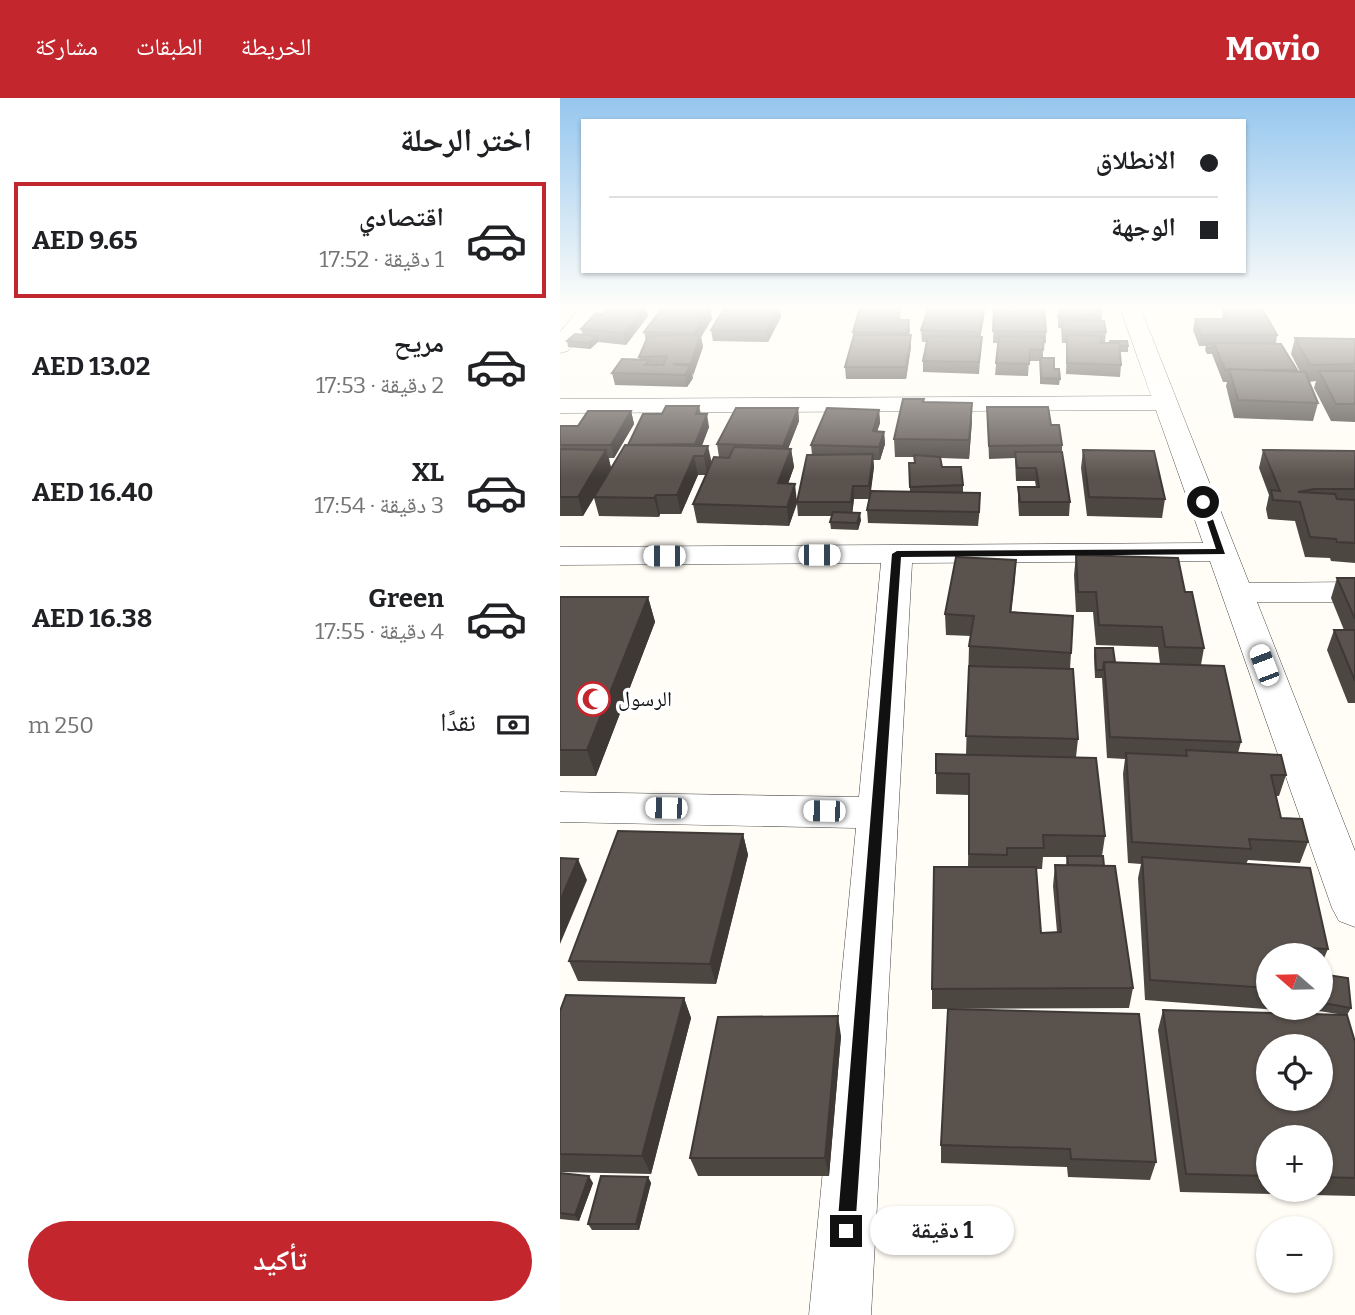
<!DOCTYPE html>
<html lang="ar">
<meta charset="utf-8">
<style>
:root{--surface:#fff;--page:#f6f6f6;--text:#202124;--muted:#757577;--line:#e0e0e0;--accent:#c4262e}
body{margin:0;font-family:Bitter,"Noto Naskh Arabic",serif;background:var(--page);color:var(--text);direction:rtl;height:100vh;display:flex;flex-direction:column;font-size:26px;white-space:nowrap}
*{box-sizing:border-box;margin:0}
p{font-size:23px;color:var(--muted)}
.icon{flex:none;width:38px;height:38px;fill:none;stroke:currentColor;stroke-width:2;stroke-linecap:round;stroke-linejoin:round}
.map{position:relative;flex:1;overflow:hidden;direction:ltr}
.panel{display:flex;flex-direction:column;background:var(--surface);width:560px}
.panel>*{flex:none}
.hud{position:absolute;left:21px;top:21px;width:665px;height:154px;border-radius:0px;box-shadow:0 2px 5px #0004;direction:rtl;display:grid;align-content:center;height:154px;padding:0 28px;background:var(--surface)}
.needle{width:46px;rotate:290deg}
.fabs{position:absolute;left:696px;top:845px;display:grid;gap:14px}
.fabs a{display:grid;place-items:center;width:77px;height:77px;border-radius:50%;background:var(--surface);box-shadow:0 2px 5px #0004;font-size:35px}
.end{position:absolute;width:32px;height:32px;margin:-16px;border:9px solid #111;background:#fff;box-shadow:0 0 0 4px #fff}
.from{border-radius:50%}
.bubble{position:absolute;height:49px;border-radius:24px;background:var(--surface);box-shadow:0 2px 5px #0004;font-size:23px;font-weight:700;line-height:49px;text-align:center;direction:rtl}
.car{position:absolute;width:21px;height:42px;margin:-21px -10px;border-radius:9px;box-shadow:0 0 5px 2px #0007;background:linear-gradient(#fff 24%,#345 0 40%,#fff 0 76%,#345 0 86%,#fff 0)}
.hud b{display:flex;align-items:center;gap:24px;height:66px;font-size:26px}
.hud b+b{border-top:2px solid var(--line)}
.hud i{width:18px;height:18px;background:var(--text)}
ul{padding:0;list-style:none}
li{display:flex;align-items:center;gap:21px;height:116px;margin:0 14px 10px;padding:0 14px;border:4px solid transparent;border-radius:0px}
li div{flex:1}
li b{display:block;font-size:26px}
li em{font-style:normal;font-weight:700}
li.active{border-color:var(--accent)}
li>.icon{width:63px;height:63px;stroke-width:1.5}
h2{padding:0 28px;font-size:32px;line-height:84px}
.pay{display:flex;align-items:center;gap:18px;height:77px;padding:0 28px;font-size:26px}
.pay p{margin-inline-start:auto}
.button{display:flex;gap:14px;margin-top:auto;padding:14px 28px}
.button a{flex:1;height:80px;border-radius:42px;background:var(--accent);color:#fff;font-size:28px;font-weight:700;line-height:80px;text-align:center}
header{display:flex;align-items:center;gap:42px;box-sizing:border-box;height:98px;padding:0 35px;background:var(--accent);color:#fff}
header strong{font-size:33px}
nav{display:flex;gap:38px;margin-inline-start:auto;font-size:24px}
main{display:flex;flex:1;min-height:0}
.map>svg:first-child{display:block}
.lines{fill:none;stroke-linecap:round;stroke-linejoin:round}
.minor-casing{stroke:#444;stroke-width:1}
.minor{fill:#fff;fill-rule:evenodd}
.wall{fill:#4d4742;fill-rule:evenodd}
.shaded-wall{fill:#3f3936}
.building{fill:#5a524d;stroke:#3f3936;stroke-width:2;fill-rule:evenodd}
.route{fill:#111}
.labels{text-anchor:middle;stroke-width:7;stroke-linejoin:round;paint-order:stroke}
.poi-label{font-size:21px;fill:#111;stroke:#fff;text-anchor:start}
</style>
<header>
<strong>Movio</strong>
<nav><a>الخريطة</a><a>الطبقات</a><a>مشاركة</a></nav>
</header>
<main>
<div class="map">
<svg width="795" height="1217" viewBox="0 0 795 1217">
<rect width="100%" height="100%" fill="#fffdf5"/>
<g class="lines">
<g class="minor-casing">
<g id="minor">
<polygon points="21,209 42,209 8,253 0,255 0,234"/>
<polygon points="560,209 580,209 689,485 795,484 795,504 697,504 795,753 795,829 779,823 772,810 650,463 352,465 311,1217 249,1217 296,730 0,724 0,694 299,699 321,465 0,467 0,449 643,445 596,312 0,315 0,301 591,298"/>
</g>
</g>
<use href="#minor" class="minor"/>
</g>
<g class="wall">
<polygon points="48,209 86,209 88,218 66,247 38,244 30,251 8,249 7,243 23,237 21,231 43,216"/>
<polygon points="165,209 220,209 221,219 208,244 153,243 151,232"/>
<polygon points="425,209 424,220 420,239 421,250 419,276 363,274 363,263 367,244 362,244 361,232"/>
<polygon points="434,209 447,213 486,234 486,245 483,245 483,260 494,271 500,281 499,287 480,286 480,263 469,263 468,278 435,277 438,245 433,245"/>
<polygon points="150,210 152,221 141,239 143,249 132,278 133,280 127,289 55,287 52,275 80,262 79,259 86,243 84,234"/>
<polygon points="542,210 541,223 546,234 545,245 568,248 568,254 560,254 561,267 560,279 506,276 507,245 502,245 501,230 498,230 498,219"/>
<polygon points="663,212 717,237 716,246 737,272 736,274 740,274 731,256 735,240 795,241 795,324 771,323 754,290 756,283 749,284 758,305 753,323 674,320 666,288 667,284 663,284 652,256 647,256 645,252 646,248 639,248 633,232 635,221 662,221"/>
<polygon points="341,219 340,222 349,222 349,237 351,237 351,249 346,281 286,281 285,269 293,239 293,234"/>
<polygon points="364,304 412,323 409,361 381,360 382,369 403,387 403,395 420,409 418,428 308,425 307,412 309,401 294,401 292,415 301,422 298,432 271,431 270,424 272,418 238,418 237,406 229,428 137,425 133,406 146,377 138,377 121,416 100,416 99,419 39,418 34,400 23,418 0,418 0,328 18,328 71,313 74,326 54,360 49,360 51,370 68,347 102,316 139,308 141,316 149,329 142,348 151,365 159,359 157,346 238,310 239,323 228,351 231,351 234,369 228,386 237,402 252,357 251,347 319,312 320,325 317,333 324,334 325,346 320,362 313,362 314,369 310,396 350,394 349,365 355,365 354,359 335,359 334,341"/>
<polygon points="427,309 491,327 502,347 502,355 510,404 509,418 459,418 458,403 458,389 476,389 475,383 456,383 455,360 429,361"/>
<polygon points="523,352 605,401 602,420 527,418 521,370"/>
<polygon points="703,352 795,353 795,465 771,463 770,460 745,459 735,423 708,421 706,411 709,397 699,370"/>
<polygon points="516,457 625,494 644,550 641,567 681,644 678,655 726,677 719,698 716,698 721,720 748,744 740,765 688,762 686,766 768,851 761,867 761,858 709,858 709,910 748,910 747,914 585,902 578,780 581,766 568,765 563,676 565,661 547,660 542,580 535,580 534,557 535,550 555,564 600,566 598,549 536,547 533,514 516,514 514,477"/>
<path d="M456,462l-5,52 60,41 -1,16 8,70 -2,18 29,79 -3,20 31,132 -4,20 -197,1v-20l36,-122 1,-72 -33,-1v-21l30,-18 3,-109 2,-10 -25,-1 -1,-21zM483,759h24l-1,8h-11l-2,21 4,46 -16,1 -5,-64h6z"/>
<polygon points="777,480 795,480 795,605 788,605 767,552 774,532 784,532 771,500"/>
<polygon points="0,499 88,499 95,524 36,678 0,678"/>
<polygon points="183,736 188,757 156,886 18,883 9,863"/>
<path d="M761,876l30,34 -4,7 8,27v154l-175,-4 -22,-162 5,-20 181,5 -25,-4v-3h2zM709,1040h52v52h-52z"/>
<polygon points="124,900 131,920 91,1076 0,1074 0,913"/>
<polygon points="388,911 596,1064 590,1082 508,1079 507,1069 381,1065 381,1047"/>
<polygon points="281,938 269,1078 138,1078 130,1060"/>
<polygon points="0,1075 33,1085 19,1123 0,1121"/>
<polygon points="88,1079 91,1085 79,1132 32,1132 28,1126"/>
</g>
<g class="shaded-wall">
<polygon points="84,209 86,209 88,218 66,247 64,235"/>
<polygon points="219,209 221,219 208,244 206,233"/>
<polygon points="425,209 424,220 419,246 419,234"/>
<polygon points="150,210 152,221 141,239 143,249 133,278 131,266 136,246 134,235"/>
<polygon points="349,222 350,233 347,246 347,235"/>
<polygon points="351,237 351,249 346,281 346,269"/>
<polygon points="37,238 38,244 30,251 28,245"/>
<polygon points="130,268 133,280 127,289 125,277"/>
<polygon points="412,305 412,323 409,361 409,342"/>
<polygon points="238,310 239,323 224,361 223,348"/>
<polygon points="319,312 320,325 313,346 313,333"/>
<polygon points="71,313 74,326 54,360 51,347"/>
<polygon points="147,316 149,329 137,359 135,346"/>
<polygon points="324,334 325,346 320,362 319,349"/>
<polygon points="148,348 152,366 147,377 144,358"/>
<polygon points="231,351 234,369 221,404 218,385"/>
<polygon points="46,352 51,370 23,418 18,399"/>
<polygon points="313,356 314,369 310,401 309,388"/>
<polygon points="134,358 138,377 121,416 117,397"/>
<polygon points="235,386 237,404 229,428 227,409"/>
<polygon points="293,388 294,401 292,418 291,404"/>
<polygon points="96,397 100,416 99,419 94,400"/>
<polygon points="300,415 301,422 298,432 297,425"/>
<polygon points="456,462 455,482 449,535 450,514"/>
<polygon points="88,499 95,524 36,678 27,652"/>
<polygon points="183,736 188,757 156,886 150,866"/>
<polygon points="18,761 27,782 0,846 0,803"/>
<polygon points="124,900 131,920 91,1076 82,1058"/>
<polygon points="278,918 281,938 269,1078 265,1060"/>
<polygon points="29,1078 33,1085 19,1123 15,1117"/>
<polygon points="88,1079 91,1085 79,1132 76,1126"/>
</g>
<g class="building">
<polygon points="48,209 84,209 64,235 21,231 35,216 43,216"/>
<polygon points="103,209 150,210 134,235 84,234"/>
<polygon points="165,209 219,209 206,233 151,232"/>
<polygon points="300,209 340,209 338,222 349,222 347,235 293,234"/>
<polygon points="369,209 424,209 419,234 361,232"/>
<polygon points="434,209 447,209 447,213 454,213 455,209 484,209 486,234 433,233"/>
<polygon points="501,209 539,209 542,210 540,222 498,219"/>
<polygon points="663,212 703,212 717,237 641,237 635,221 668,221"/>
<polygon points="502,222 544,223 546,234 503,233"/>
<polygon points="15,236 37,238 28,245 7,243"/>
<polygon points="140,237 131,266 113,266 130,268 125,277 52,275 62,261 89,262 85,267 103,267 107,258 79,259 88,238"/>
<polygon points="294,237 351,237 346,269 285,269"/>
<polygon points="507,237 540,238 541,245 559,245 561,267 507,265"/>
<polygon points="368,238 422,239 419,264 363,263"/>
<polygon points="439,238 484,239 483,252 470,251 469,266 436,265"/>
<polygon points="735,240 795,241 795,266 750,267"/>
<polygon points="550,243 567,243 568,248 560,248 559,245 550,245"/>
<polygon points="654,245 721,246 737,272 665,272"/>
<polygon points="646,246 653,246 653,250 648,250"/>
<polygon points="480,260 494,260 494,271 499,271 500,281 481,280"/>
<polygon points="669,271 745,274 758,305 678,302"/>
<polygon points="759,273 795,273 795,306 776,306"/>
<polygon points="343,301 364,301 363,304 412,305 409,342 334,341"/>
<polygon points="106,308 139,308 136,316 147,316 135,346 68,347 83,316 102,316"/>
<polygon points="427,309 488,309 491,327 499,327 502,347 429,348"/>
<polygon points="176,310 238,310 223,348 157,346"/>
<polygon points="267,310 319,312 313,333 324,334 319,349 251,347"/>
<polygon points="28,313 71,313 51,347 0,347 0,328 18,328"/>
<polygon points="65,347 148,348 144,358 134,358 117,397 96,397 94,400 34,399"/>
<polygon points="174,349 231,351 218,385 235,386 227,409 133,406 154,359 169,360"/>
<polygon points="0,351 46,352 18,399 0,399"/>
<polygon points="523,352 594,353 605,401 529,399"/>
<polygon points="703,352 795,353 795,391 754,391 738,394 775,396 777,401 795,402 795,445 777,444 776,441 750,439 740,404 713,402 711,392 720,393"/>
<polygon points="455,354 502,354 510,404 460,404 458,389 479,389 476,370 457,370"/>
<polygon points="313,356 309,388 293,388 291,404 237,404 247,357"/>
<polygon points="354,357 380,359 382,369 401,369 403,387 350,389 349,365 355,365"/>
<polygon points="311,393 420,395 419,414 307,412"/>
<polygon points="273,414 300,415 297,425 270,424"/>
<polygon points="516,457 618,460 625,494 632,494 644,550 605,549 602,529 539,527 536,494 518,494"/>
<polygon points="396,459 456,462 450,514 513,518 511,555 409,548 414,518 385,516"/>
<polygon points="777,480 795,480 795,521"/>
<polygon points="0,499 88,499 27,652 0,652"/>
<polygon points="774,532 795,532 795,583"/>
<polygon points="535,550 553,550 555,564 544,564 543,572 536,572"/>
<polygon points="544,564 664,568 681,644 550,639"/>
<polygon points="409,568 513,571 518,641 406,638"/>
<polygon points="626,652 721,657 726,677 711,677 721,720 742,721 748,744 689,741 691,751 572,744 566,655 627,658"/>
<polygon points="376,656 536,660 545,738 483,737 484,750 447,750 447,757 409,756 409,676 376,675"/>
<polygon points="58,733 183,736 150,866 9,863"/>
<polygon points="507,758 543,758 544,768 508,767"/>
<polygon points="582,759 750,770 768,851 747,850 749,858 709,858 709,890 590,882"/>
<polygon points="0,760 18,761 0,803"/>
<polygon points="495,767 555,768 573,890 372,891 374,769 476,769 481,835 501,834"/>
<polygon points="761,876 788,880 791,910 763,905"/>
<polygon points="6,897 124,900 82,1058 0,1056 0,913"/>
<polygon points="388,911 579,916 596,1064 511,1061 510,1051 381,1047"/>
<path d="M603,912l184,5 8,27v136l-34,-1v-39h-52v38l-83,-2zM709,948h52v53h-52z"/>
<polygon points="278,918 265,1060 130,1060 158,919"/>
<polygon points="0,1075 29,1078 15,1117 0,1115"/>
<polygon points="41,1078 88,1079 76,1126 28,1126"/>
</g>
<linearGradient id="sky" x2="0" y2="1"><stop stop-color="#95c6ee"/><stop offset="0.55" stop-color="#fffefa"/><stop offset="1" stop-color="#fffefa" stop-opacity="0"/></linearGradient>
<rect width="795" height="380" fill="url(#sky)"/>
<polygon class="route" points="640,402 647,404 665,456 341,459 295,1133 292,1140 286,1142 280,1140 277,1133 332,456 337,453 656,451"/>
<defs>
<g id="mosque-ring" transform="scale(1.75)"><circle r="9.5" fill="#fff" stroke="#c4262e" stroke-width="1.5"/><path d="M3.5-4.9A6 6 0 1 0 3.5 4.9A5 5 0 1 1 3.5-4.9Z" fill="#c4262e"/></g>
</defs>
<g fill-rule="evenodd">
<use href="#mosque-ring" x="33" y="601"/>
</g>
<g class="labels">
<g class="poi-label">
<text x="58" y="608">الرسول</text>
</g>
</g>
</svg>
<div class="fabs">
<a><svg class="needle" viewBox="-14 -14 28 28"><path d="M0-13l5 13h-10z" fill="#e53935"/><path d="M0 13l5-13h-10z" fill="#757577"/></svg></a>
<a><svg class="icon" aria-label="locate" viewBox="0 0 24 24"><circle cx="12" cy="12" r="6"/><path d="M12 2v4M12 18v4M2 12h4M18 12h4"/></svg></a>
<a>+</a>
<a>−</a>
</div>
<i class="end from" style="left:643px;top:404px"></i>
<i class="end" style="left:286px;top:1133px"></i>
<div class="bubble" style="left:310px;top:1108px;width:144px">1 دقيقة</div>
<i class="car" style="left:259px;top:457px;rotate:90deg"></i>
<i class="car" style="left:104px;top:458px;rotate:270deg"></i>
<i class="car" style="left:704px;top:567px;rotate:339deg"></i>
<i class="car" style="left:106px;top:710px;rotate:271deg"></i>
<i class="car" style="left:264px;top:713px;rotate:271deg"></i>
<div class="hud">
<b><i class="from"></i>الانطلاق</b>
<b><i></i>الوجهة</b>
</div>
</div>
<section class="panel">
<h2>اختر الرحلة</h2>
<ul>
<li class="active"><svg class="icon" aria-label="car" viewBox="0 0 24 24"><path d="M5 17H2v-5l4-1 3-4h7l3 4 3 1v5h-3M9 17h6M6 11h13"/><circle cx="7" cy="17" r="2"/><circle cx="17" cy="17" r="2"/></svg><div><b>اقتصادي</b><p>1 دقيقة · 17:52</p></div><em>AED 9.65</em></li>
<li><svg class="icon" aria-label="car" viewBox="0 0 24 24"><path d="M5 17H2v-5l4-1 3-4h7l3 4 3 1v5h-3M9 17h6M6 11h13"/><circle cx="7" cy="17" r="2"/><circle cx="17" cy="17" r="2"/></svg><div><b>مريح</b><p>2 دقيقة · 17:53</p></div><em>AED 13.02</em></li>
<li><svg class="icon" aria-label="car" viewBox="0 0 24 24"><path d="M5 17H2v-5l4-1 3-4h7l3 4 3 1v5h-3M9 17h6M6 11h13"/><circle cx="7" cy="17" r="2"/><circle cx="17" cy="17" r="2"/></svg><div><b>XL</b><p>3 دقيقة · 17:54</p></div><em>AED 16.40</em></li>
<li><svg class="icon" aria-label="car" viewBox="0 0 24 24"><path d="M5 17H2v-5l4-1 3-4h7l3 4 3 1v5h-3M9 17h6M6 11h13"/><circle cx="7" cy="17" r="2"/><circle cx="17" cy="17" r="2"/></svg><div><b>Green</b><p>4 دقيقة · 17:55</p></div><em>AED 16.38</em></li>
</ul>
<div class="pay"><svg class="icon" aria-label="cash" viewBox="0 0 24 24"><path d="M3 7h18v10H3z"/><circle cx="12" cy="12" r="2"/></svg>نقدًا<p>250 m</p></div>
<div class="button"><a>تأكيد</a></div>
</section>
</main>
